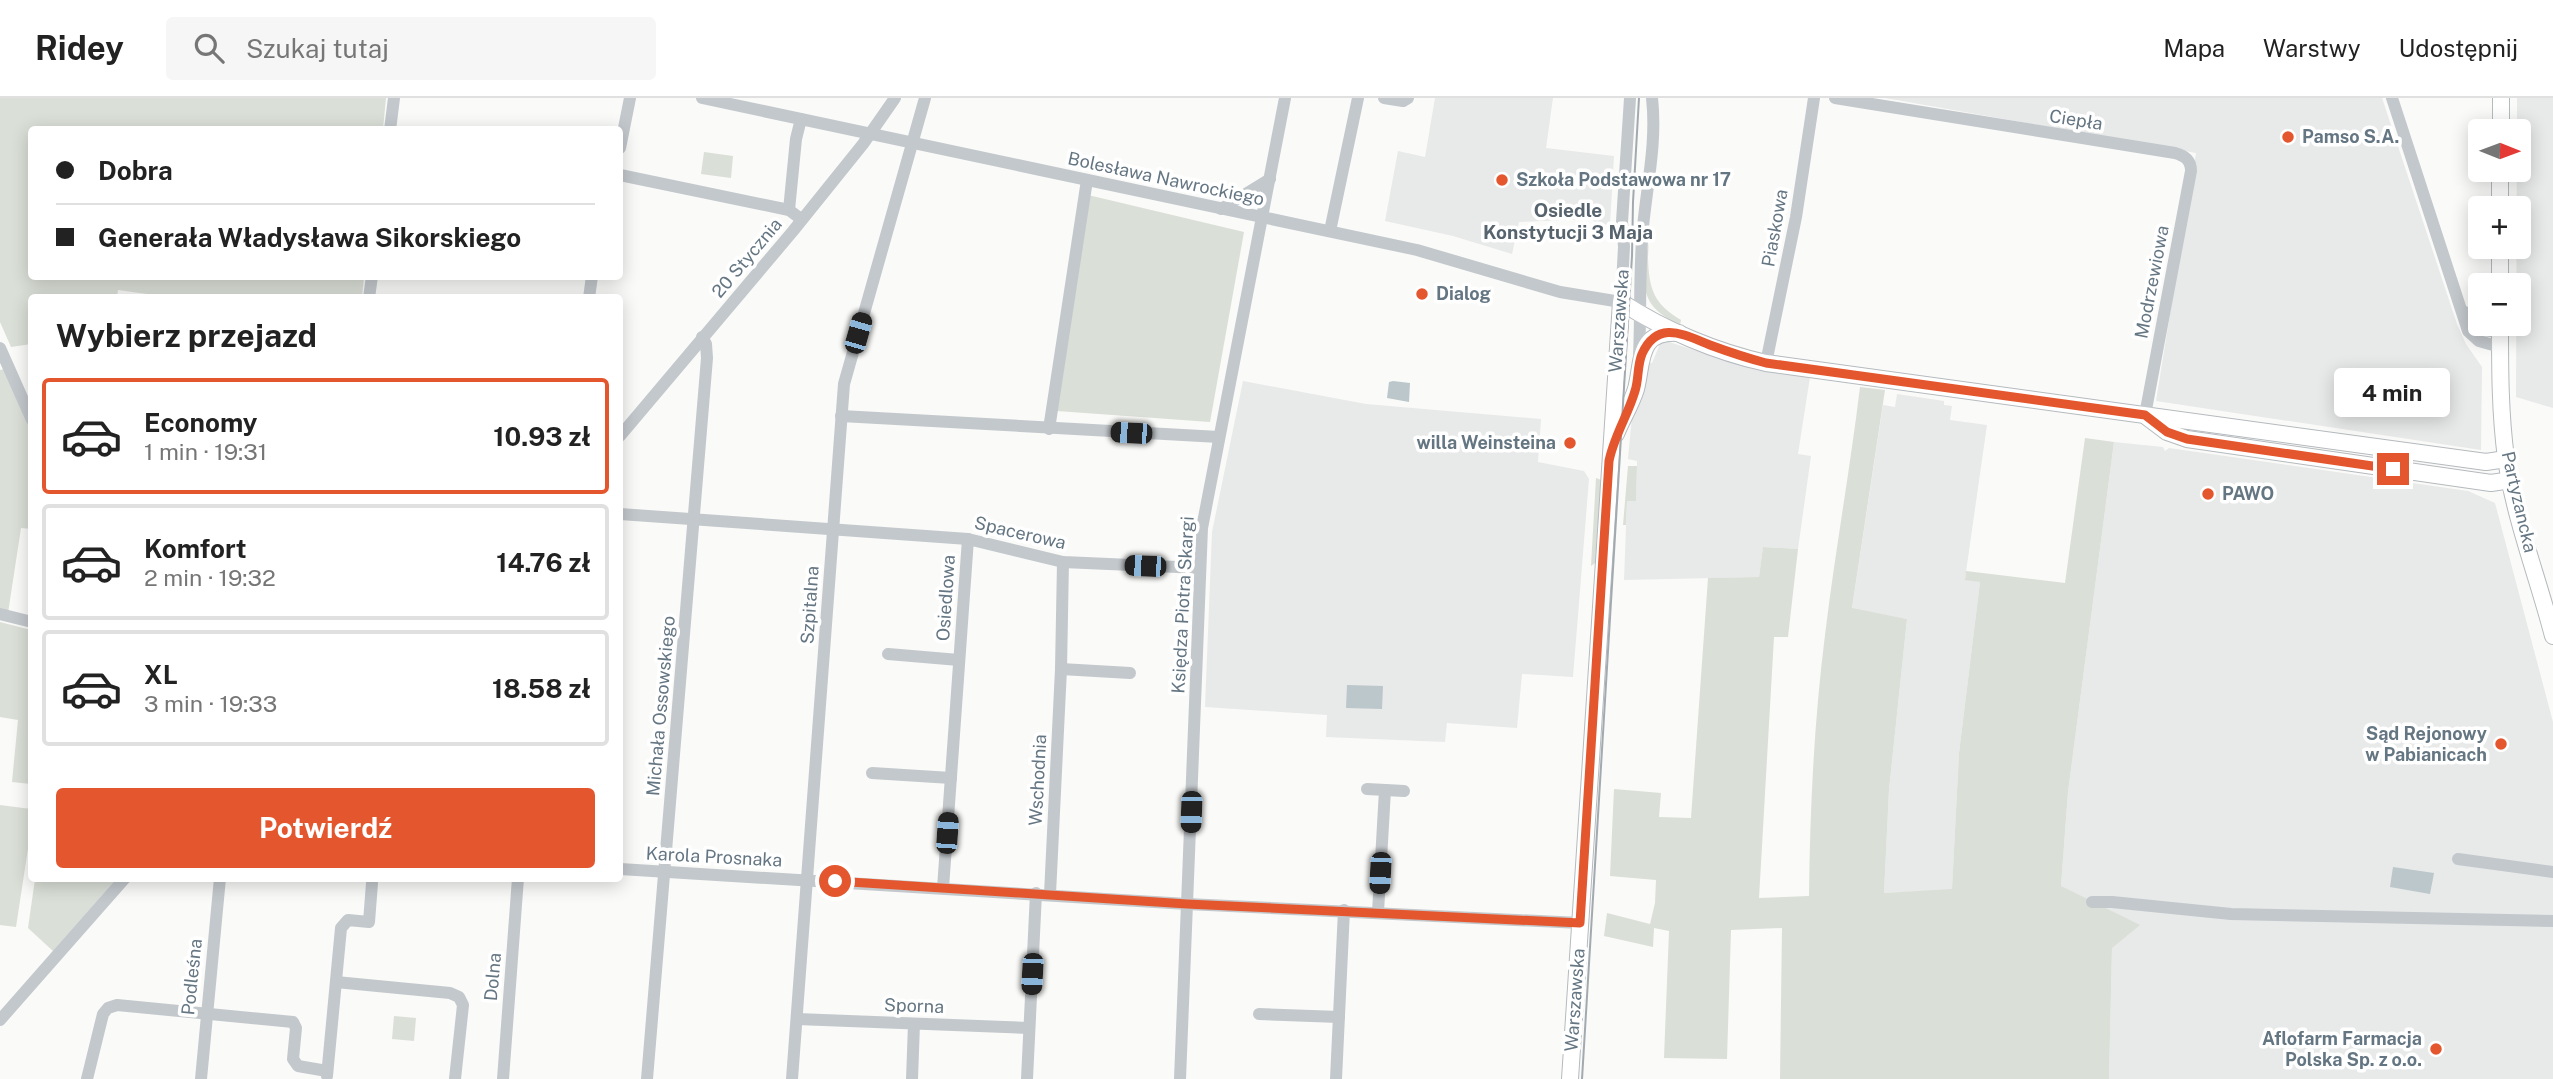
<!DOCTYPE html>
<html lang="pl">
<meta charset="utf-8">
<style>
:root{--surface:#fff;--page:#f6f6f6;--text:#222;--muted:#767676;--line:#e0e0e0;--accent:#e4572e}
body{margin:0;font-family:"Public Sans",sans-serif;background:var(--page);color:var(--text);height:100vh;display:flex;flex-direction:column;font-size:26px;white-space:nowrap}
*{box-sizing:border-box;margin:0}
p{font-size:23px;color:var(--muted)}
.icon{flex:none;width:38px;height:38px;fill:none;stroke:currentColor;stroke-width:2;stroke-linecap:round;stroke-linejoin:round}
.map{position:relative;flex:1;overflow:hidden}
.drawer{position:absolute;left:28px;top:196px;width:595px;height:588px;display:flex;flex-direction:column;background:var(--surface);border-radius:7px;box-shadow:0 4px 18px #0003}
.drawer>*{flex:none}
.banner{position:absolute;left:28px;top:28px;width:595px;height:154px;border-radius:7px;box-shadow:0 4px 18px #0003;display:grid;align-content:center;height:154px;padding:0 28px;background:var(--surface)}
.needle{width:46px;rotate:91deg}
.tools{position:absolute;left:2468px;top:21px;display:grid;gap:14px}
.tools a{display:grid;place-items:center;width:63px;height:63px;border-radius:7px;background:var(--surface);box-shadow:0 4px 18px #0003;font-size:35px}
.end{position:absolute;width:32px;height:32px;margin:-16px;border:9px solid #e4572e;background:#fff;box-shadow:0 0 0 4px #fff}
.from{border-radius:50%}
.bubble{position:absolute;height:49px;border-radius:7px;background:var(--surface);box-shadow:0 4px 18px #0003;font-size:23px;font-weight:700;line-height:49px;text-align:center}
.car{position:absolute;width:21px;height:42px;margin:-21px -10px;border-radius:9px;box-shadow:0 0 5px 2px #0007;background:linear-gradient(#222 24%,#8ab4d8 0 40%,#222 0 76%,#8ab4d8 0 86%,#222 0)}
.banner b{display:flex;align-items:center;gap:24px;height:66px;font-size:26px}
.banner b+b{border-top:2px solid var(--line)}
.banner i{width:18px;height:18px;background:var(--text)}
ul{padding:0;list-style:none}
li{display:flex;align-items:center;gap:21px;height:116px;margin:0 14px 10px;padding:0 14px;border:4px solid var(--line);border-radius:7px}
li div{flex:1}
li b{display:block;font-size:26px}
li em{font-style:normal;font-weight:700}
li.on{border-color:var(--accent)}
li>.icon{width:63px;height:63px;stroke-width:1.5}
h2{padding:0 28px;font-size:32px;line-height:84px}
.button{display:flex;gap:14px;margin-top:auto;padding:14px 28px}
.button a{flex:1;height:80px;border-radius:7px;background:var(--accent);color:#fff;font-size:28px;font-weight:700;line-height:80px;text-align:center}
header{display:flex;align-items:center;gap:42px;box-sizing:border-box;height:98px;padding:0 35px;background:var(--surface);border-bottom:2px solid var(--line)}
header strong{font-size:33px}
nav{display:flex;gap:38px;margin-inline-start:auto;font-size:24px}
.search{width:490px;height:63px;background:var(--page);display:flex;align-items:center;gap:18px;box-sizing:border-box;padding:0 24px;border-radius:7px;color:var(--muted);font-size:26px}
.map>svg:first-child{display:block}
.built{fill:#e8e9e9}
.green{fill:#dadfd7}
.water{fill:#bbc7cb}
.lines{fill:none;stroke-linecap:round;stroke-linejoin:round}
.major-casing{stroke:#b5babe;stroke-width:18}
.minor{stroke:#c3c8cc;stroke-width:12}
.major{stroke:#fff;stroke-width:16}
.tram{stroke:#a2aab0;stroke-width:2}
.route{stroke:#e4572e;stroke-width:9}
.poi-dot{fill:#e4572e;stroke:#fff;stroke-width:2.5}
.labels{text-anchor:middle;stroke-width:7;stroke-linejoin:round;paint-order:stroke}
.street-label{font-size:18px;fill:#657683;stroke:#fff}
.poi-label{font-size:18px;font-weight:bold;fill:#657683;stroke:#fff;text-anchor:start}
.neighbourhood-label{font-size:19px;font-weight:bold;fill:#57646e;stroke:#fff}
</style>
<header>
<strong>Ridey</strong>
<div class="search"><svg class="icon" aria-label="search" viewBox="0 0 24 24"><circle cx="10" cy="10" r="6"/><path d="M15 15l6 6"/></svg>Szukaj tutaj</div>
<nav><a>Mapa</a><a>Warstwy</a><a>Udostępnij</a></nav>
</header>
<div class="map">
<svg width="2553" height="981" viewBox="0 0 2553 981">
<rect width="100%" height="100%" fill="#fafaf8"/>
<g class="built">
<polygon points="1435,0 1553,0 1546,50 1614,58 1610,127 1597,126 1592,121 1519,124 1512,156 1453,138 1385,123 1398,53 1425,59"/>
<polygon points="1885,0 2382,0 2457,226 2466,246 2482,269 2481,352 2156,303 2196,55"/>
<polygon points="2517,0 2553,0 2553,310 2516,299"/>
<polygon points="1666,243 1756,272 1810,279 1798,356 1811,358 1798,451 1763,449 1759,479 1624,482 1627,403 1636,402 1637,368 1637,363 1628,361 1632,318 1650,265 1652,265 1660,246"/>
<polygon points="1243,283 1366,306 1541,321 1538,364 1584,373 1589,381 1573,579 1522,576 1517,630 1447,625 1445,644 1326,639 1327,617 1205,609 1212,434"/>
<polygon points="1897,296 1944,303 1944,307 1952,308 1950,322 1987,327 1965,481 1980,484 1959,655 1952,792 1884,795 1889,692 1907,521 1852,511 1883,307 1895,309"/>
<polygon points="2114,344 2163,349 2165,353 2169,350 2468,393 2495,405 2553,624 2553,981 2109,981 2112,850 2061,788 2068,694"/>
</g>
<g class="green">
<polygon points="0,0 386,0 383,31 32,32 32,178 364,179 362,199 176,200 118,192 117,199 32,200 31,246 11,249 0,224"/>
<polygon points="704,54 733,58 731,80 701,76"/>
<polygon points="1088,97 1244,134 1210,324 1057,313"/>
<path d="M1648,145c1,4 0,9 0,15 1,32 6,46 33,62l-1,5c-44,-21 -36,-40 -32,-82z"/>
<polygon points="4,271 31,334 32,431 21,430 8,515 0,513 0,272"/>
<path d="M1860,289l25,3 -33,218 55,11 -18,171 -5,103 68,-4 7,-136 21,-171 -15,-2 1,-9 99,12 20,-145 29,4 -46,350 -7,94 79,39 -28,23 -3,131h-329l2,-151 -51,2 -4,129 -63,-1 5,-127 -15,-3 -1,19 -49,-11 3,-23 43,11 5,-21 1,-23 -46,-4 4,-87 47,4 -2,24 32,1 17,-240 51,-1 4,-30 35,2 -10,88h-14l-15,261 50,-2c1,-87 5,-174 16,-261 10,-83 25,-165 35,-248z"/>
<polygon points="1628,368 1637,368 1636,403 1627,403 1626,427 1623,427"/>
<polygon points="1596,380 1601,382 1595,465 1591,468"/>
<polygon points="0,524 31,532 31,686 12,684 18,622 0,619"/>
<polygon points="0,707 31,711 31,731 16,829 0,827"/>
<polygon points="35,781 116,781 53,853 28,830"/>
<polygon points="394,918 416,920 414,943 392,941"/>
</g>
<g class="water">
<polygon points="1393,283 1410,285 1409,304 1387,300 1389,284"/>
<polygon points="1347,587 1383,588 1382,611 1346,610"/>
<polygon points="2393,769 2434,775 2430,796 2390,789"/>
</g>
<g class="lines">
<g class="major-casing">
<g id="major">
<polyline points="2501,33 2501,0"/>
<polyline points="2500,110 2500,72"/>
<polyline points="2500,187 2500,149"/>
<path d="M2500,226c0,44 0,90 6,134 8,59 32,120 47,178"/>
<polyline points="2147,319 2167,334 2187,341 2491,385 2511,382"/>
<path d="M1616,336c6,-15 15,-29 20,-45 7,-27 1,-59 43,-56"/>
<path d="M1570,981l51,-777c43,28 95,50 145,61l720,99 20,-3"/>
</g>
</g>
<g class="minor">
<polyline points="702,0 1417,152 1560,194 1621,204 1624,149 1622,124 1630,0"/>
<polyline points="1384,0 1403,3 1408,0"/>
<path d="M1835,0l340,55c10,3 16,7 16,18l-46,244"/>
<polyline points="2392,0 2468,233 2479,243 2500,249"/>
<polyline points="390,32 394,0"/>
<polyline points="620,50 630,0"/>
<polyline points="620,77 789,112 801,121"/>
<polyline points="1221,111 1270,81"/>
<polyline points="789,112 796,41 801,21"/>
<polyline points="1330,133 1358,0"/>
<polyline points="369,200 372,178"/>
<polyline points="589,200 592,178"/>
<polyline points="2465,214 2484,232 2500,234"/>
<polyline points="0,250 32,322"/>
<path d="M1639,258c2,-43 0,-86 4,-129 4,-43 14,-85 9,-129"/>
<polyline points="1766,265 1796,119 1814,0"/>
<polyline points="841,318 1219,339"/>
<polyline points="1049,331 1087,82"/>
<polyline points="620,338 793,133 863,46 895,0"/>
<polyline points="620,416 968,441 1063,464 1200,470"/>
<polyline points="0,516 32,524"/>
<polyline points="888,556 959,562"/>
<polyline points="1061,571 1130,575"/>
<polyline points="872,675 951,680"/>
<polyline points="1367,691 1404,693"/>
<polyline points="2458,761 2553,774"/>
<polyline points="620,771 1187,806 1580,825"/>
<polyline points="943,790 968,441"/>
<polyline points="1050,796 1061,571 1063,464"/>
<polyline points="2092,804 2112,804 2231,816 2553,823"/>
<polyline points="1378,814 1385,692"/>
<polyline points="336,884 450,895 459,899 463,907 455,981"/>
<polyline points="1259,916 1339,919"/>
<polyline points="797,921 1029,930"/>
<polyline points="0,922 125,780"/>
<polyline points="327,978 341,830 348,822 369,824 372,785"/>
<polyline points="87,981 103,916 108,910 117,907 293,924 296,930 293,961 298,968 327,973"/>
<polyline points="201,981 220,780"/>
<polyline points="503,981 518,780"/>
<polyline points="647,981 707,260 706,246 702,239"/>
<polyline points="792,981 844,286 925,0"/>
<polyline points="912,981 914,926"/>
<polyline points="1027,981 1036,795"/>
<polyline points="1180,981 1202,430 1285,0"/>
<polyline points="1336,981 1344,812"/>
</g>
<use href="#major" class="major"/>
<polyline class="tram" points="1582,981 1632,158 1633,104 1639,0"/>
</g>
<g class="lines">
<path class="route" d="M835,783l352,23 393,19 29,-462c5,-25 19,-46 26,-70 4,-12 2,-25 7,-37 16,-35 42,-19 68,-9 19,7 37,13 56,18l379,52 22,17 20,7 206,30"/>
</g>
<g class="poi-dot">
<circle cx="2288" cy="39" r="7"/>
<circle cx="1502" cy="82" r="7"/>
<circle cx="1422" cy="196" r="7"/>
<circle cx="1570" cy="345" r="7"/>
<circle cx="2208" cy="396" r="7"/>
<circle cx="2501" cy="646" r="7"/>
<circle cx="2436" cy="951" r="7"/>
</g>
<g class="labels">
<g class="street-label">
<text transform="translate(2076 22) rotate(9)" y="6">Ciepła</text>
<text transform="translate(1166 81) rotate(12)" y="6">Bolesława Nawrockiego</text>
<text transform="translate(1775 130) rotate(-80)" y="6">Piaskowa</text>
<text transform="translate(747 160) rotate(-50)" y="6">20 Stycznia</text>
<text transform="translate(2152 184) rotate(-79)" y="6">Modrzewiowa</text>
<text transform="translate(1619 223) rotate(-86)" y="6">Warszawska</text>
<text transform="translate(2519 404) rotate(77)" y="6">Partyzancka</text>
<text transform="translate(1020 435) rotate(13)" y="6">Spacerowa</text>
<text transform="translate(946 500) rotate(-86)" y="6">Osiedlowa</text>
<text transform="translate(810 507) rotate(-86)" y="6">Szpitalna</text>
<text transform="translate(1183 507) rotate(-87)" y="6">Księdza Piotra Skargi</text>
<text transform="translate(661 608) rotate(-85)" y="6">Michała Ossowskiego</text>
<text transform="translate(1038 682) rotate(-87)" y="6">Wschodnia</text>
<text transform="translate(714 759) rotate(3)" y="6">Karola Prosnaka</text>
<text transform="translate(192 879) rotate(-84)" y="6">Podleśna</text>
<text transform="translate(493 879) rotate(-85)" y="6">Dolna</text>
<text transform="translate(1575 902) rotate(-86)" y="6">Warszawska</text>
<text transform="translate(914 908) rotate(2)" y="6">Sporna</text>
</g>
<g class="poi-label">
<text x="2302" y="45">Pamso S.A.</text>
<text x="1516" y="88">Szkoła Podstawowa nr 17</text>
<text x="1436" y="202">Dialog</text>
<text x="1556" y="351" text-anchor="end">willa Weinsteina</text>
<text x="2222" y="402">PAWO</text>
<text x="2487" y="642" text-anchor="end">Sąd Rejonowy<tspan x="2487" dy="21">w Pabianicach</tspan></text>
<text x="2422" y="947" text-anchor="end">Aflofarm Farmacja<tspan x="2422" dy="21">Polska Sp. z o.o.</tspan></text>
</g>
<g class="neighbourhood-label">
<text x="1568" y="119">Osiedle<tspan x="1568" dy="22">Konstytucji 3 Maja</tspan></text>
</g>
</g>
</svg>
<div class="tools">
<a><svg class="needle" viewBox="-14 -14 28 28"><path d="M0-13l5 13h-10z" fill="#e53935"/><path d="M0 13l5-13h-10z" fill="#767676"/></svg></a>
<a>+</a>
<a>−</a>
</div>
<i class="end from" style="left:835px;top:783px"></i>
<i class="end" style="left:2393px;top:371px"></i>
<div class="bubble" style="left:2334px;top:270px;width:116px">4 min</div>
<i class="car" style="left:858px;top:235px;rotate:16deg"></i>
<i class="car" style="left:1131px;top:335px;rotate:273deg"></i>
<i class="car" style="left:1145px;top:468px;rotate:272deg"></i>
<i class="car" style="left:1191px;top:714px;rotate:182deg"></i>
<i class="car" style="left:947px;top:735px;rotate:4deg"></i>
<i class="car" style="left:1380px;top:775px;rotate:183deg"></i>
<i class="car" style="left:1032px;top:876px;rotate:183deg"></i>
<div class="banner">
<b><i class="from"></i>Dobra</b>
<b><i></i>Generała Władysława Sikorskiego</b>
</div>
<section class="drawer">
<h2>Wybierz przejazd</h2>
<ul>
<li class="on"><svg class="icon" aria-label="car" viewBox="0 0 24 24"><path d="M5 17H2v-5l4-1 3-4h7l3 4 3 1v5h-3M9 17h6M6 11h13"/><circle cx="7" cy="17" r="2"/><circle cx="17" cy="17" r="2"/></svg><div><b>Economy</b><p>1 min · 19:31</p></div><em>10.93 zł</em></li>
<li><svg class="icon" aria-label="car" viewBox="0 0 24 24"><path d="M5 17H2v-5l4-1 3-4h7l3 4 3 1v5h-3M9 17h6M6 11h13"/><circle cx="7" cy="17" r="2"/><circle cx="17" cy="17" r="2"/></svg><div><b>Komfort</b><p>2 min · 19:32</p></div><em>14.76 zł</em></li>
<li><svg class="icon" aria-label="car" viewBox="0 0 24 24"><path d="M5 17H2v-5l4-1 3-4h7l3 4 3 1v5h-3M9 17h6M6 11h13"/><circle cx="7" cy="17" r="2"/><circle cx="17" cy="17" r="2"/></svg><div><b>XL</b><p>3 min · 19:33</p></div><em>18.58 zł</em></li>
</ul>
<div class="button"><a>Potwierdź</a></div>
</section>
</div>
